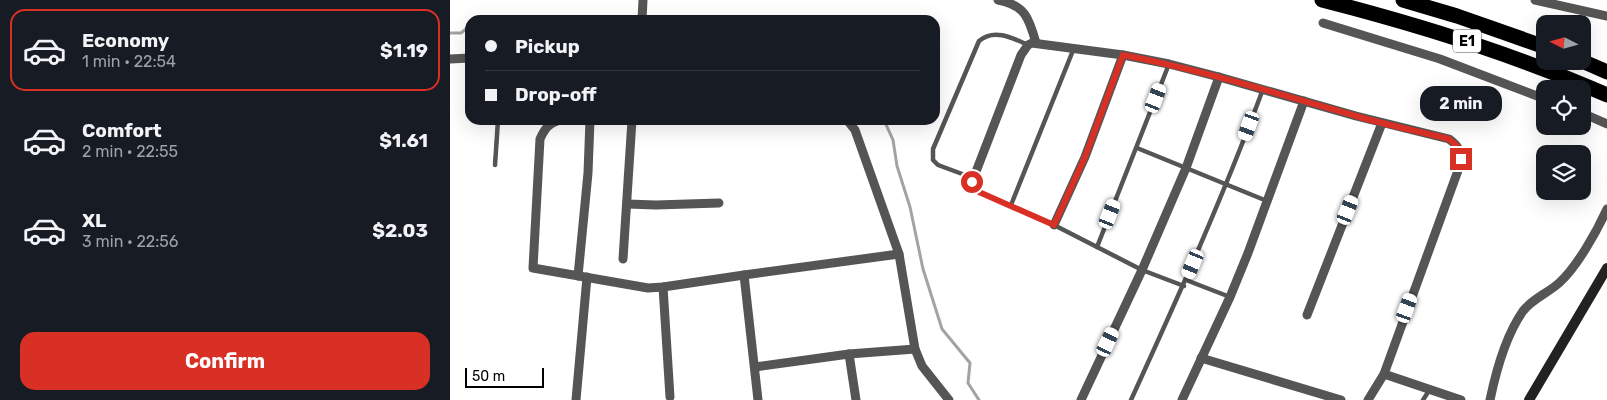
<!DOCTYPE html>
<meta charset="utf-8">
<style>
:root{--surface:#171b24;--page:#242831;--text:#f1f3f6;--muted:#9ea1a6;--line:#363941;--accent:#d93025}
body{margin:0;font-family:Rubik,sans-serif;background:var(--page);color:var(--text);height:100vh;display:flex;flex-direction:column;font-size:19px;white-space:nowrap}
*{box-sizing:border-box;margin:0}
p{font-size:16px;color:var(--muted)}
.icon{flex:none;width:28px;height:28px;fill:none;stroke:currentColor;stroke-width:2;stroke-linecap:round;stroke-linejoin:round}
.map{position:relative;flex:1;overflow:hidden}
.details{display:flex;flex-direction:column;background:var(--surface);width:450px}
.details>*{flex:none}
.hud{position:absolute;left:15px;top:15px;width:475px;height:110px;border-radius:15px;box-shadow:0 5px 20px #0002;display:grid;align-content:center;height:110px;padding:0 20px;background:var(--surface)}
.needle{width:32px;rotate:276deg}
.controls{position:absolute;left:1086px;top:15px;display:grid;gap:10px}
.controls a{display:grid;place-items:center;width:55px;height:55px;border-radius:10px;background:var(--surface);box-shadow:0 5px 20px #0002;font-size:25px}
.scale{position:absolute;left:15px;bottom:12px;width:79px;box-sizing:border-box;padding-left:5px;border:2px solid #000;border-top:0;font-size:14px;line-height:18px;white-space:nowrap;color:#000;-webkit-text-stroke:4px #fff;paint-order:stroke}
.end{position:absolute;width:22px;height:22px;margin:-11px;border:6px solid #d93025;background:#fff;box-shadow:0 0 0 2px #fff}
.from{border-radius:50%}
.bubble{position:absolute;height:35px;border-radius:15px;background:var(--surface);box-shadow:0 5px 20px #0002;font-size:16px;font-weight:700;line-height:35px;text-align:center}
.car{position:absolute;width:15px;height:30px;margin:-15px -8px;border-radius:6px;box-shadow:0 0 4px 1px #0007;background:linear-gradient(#fff 24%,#345 0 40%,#fff 0 76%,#345 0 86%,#fff 0)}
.hud b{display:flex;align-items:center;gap:18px;height:48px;font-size:19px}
.hud b+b{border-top:1px solid var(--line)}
.hud i{width:12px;height:12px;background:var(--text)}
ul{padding:9px 0 0;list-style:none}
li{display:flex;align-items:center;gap:15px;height:82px;margin:0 10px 8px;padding:0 10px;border:2px solid transparent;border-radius:15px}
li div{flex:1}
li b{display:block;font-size:19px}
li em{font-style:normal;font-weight:700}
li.selected{border-color:var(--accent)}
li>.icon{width:45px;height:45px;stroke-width:1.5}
.cta{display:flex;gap:10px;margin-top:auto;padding:10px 20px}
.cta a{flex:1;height:58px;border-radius:15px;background:var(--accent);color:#fff;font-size:20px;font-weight:700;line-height:58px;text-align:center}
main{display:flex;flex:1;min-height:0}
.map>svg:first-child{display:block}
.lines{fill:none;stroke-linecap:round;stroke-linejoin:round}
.stream{stroke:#a3a3a3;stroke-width:3}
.service{stroke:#555;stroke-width:4.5}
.minor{stroke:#555;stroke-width:9}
.secondary{stroke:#222;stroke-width:10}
.motorway{stroke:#000;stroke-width:15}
.route{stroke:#d93025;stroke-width:6}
.labels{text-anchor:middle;stroke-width:5;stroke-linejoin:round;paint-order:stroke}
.shield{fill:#fff;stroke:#4c4c4c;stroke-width:1}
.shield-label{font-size:14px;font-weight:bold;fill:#000}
</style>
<main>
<section class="details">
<ul>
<li class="selected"><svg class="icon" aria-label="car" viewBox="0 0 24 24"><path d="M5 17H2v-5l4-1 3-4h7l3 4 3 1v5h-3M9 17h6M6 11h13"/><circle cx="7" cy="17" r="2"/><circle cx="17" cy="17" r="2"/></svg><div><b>Economy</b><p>1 min · 22:54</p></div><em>$1.19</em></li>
<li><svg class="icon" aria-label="car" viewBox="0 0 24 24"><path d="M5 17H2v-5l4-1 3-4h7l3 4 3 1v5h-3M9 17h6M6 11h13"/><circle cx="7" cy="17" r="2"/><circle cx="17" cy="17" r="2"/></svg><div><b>Comfort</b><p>2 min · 22:55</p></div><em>$1.61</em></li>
<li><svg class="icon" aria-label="car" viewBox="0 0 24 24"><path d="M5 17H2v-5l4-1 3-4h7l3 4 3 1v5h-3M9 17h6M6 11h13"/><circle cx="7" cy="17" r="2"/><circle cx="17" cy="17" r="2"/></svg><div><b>XL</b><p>3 min · 22:56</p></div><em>$2.03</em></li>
</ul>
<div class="cta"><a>Confirm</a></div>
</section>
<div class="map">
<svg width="1157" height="400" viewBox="0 0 1157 400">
<rect width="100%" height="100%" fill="#fff"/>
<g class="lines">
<g class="stream">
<polyline points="0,33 11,33 20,26"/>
<polyline points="434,120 443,140 447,166 460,207 473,269 492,329 520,363 518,383 529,400"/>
</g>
<g class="service">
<polyline points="687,148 817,201"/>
<polyline points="45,165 48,120"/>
<path d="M523,178l-35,-13 -5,-5v-11l46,-108c15,-13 34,-3 49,4"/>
<polyline points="522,182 522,185 529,192 604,225 692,270 734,286"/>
<polyline points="561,205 624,48"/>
<polyline points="647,247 719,64"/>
<polyline points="736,280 780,297"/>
<path d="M681,400c47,-103 93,-205 132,-311"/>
<polyline points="973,400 980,389"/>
</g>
<g class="minor">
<path d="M548,0c27,5 31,18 38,43"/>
<polyline points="1085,0 1157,16"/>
<polyline points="192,20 193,0"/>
<polyline points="873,23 990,59 1095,99"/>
<polyline points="0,59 20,58"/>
<polyline points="1132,113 1157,124"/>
<path d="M111,120c-12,3 -16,8 -21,19l-7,129 115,20 15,-1 81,-12 155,-21"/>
<polyline points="397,120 405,130 449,254 465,349 472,366 499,400"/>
<path d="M522,182l49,-127 7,-10 4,-2 91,12 46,9 50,13 137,39 93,23c10,7 13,14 11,26l-76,209 -16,26"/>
<polyline points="177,204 206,205 269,203"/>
<polyline points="604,225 635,157 673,55"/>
<polyline points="173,259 182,120"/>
<polyline points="294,275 308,400"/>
<polyline points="128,276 138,173 140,120"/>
<polyline points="213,287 220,397"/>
<polyline points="857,315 932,123"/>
<polyline points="399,354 406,400"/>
<polyline points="751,358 891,400"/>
<polyline points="305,367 399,354 465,349"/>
<polyline points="934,374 1011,400"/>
<polyline points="126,400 137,277"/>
<polyline points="631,400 692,270 736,168 769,77"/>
<polyline points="732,400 780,297 798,253 854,101"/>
<path d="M1040,400c6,-29 16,-65 33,-89 9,-12 25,-18 36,-28 18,-16 38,-52 48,-74"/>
</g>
<polyline class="secondary" points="1079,400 1157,268"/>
<g class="motorway">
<path d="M872,0c98,25 192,54 285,95"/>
<polyline points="953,0 1007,16 1095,47"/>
<polyline points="1132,61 1157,72"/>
</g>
</g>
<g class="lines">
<path class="route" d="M522,182v3l7,7 75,33 31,-68 38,-102c79,15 155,39 233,61 30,9 62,15 93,23l9,8 3,12"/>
</g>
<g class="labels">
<rect class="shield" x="1003" y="29.5" width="28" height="23" rx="4"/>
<g class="shield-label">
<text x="1017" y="46">E1</text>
</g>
</g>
</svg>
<div class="controls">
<a><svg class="needle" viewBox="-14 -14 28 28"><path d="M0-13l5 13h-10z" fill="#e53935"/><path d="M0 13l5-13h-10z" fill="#9ea1a6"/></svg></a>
<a><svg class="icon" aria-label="locate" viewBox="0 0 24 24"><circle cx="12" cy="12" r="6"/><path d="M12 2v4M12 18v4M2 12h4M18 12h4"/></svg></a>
<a><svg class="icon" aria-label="layers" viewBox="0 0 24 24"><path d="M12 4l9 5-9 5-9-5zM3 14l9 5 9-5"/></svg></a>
</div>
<div class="scale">50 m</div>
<i class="end from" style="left:522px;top:182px"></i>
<i class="end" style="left:1011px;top:159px"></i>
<div class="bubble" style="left:970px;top:86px;width:82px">2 min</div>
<i class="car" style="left:706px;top:98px;rotate:21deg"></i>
<i class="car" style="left:799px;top:126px;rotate:200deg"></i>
<i class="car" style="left:898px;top:210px;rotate:22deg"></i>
<i class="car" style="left:660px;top:214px;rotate:22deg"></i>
<i class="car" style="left:743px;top:264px;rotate:203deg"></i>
<i class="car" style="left:957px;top:308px;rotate:20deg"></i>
<i class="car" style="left:658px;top:342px;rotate:25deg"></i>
<div class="hud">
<b><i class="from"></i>Pickup</b>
<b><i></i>Drop-off</b>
</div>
</div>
</main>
